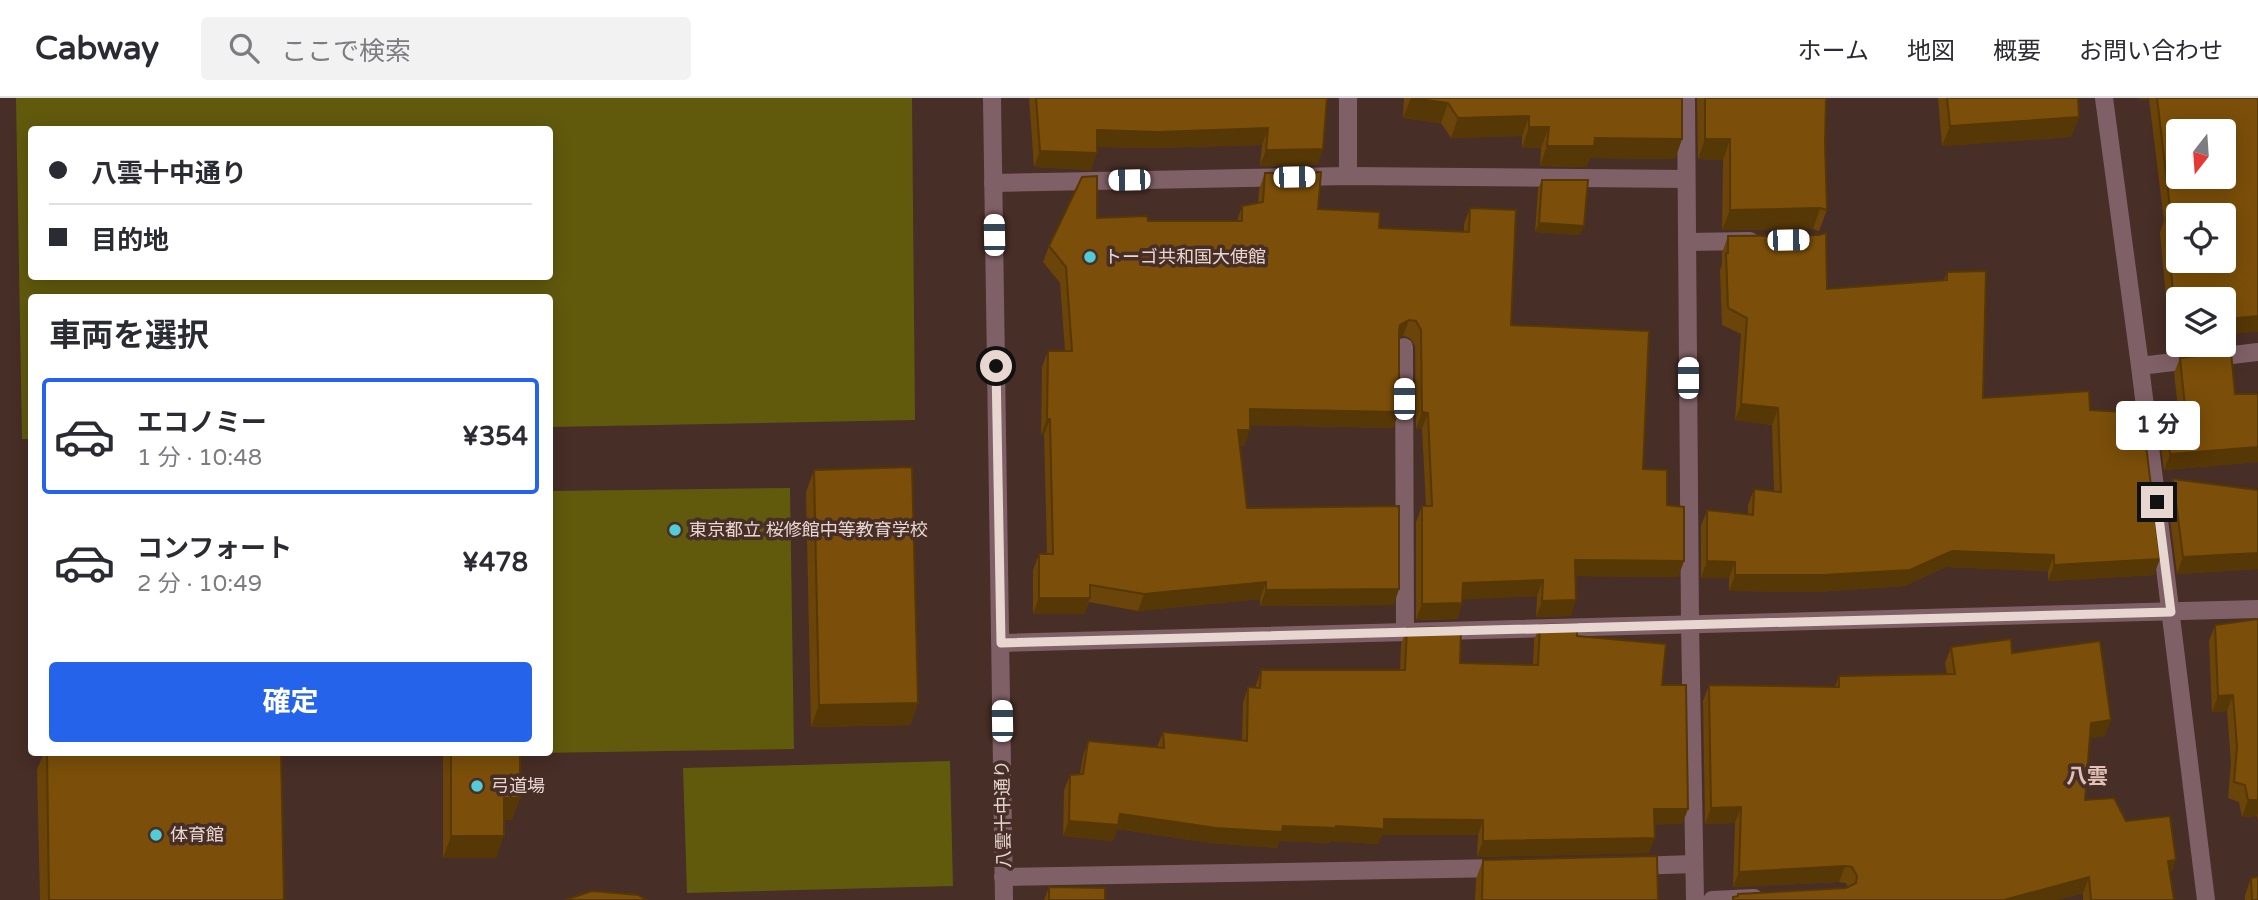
<!DOCTYPE html>
<html lang="ja">
<meta charset="utf-8">
<style>
:root{--surface:#fff;--page:#f2f2f3;--text:#2b2b33;--muted:#7c7c81;--line:#e1e1e2;--accent:#2563eb}
body{margin:0;font-family:"Varela Round","Noto Sans JP",sans-serif;background:var(--page);color:var(--text);height:100vh;display:flex;flex-direction:column;font-size:26px;white-space:nowrap}
*{box-sizing:border-box;margin:0}
p{font-size:23px;color:var(--muted)}
.icon{flex:none;width:38px;height:38px;fill:none;stroke:currentColor;stroke-width:2;stroke-linecap:round;stroke-linejoin:round}
.map{position:relative;flex:1;overflow:hidden}
.sheet{position:absolute;left:28px;top:196px;width:525px;height:462px;display:flex;flex-direction:column;background:var(--surface);border-radius:7px;box-shadow:0 4px 18px #0003}
.sheet>*{flex:none}
.top-card{position:absolute;left:28px;top:28px;width:525px;height:154px;border-radius:7px;box-shadow:0 4px 18px #0003;display:grid;align-content:center;height:154px;padding:0 21px;background:var(--surface)}
.needle{width:46px;rotate:197deg}
.controls{position:absolute;left:2166px;top:21px;display:grid;gap:14px}
.controls a{display:grid;place-items:center;width:70px;height:70px;border-radius:7px;background:var(--surface);box-shadow:0 4px 18px #0003;font-size:35px}
.end{position:absolute;width:32px;height:32px;margin:-16px;border:9px solid #e8d7d1;background:#111;box-shadow:0 0 0 4px #111}
.from{border-radius:50%}
.bubble{position:absolute;height:49px;border-radius:7px;background:var(--surface);box-shadow:0 4px 18px #0003;font-size:23px;font-weight:700;line-height:49px;text-align:center}
.car{position:absolute;width:21px;height:42px;margin:-21px -10px;border-radius:9px;box-shadow:0 0 5px 2px #0007;background:linear-gradient(#fff 24%,#345 0 40%,#fff 0 76%,#345 0 86%,#fff 0)}
.top-card b{display:flex;align-items:center;gap:24px;height:66px;font-size:26px}
.top-card b+b{border-top:2px solid var(--line)}
.top-card i{width:18px;height:18px;background:var(--text)}
ul{padding:0;list-style:none}
li{display:flex;align-items:center;gap:21px;height:116px;margin:0 14px 10px;padding:0 7px;border:4px solid transparent;border-radius:7px}
li div{flex:1}
li b{display:block;font-size:26px}
li em{font-style:normal;font-weight:700}
li.on{border-color:var(--accent)}
li>.icon{width:63px;height:63px;stroke-width:1.5}
h2{padding:0 21px;font-size:32px;line-height:84px}
.button{display:flex;gap:14px;margin-top:auto;padding:14px 21px}
.button a{flex:1;height:80px;border-radius:7px;background:var(--accent);color:#fff;font-size:28px;font-weight:700;line-height:80px;text-align:center}
header{display:flex;align-items:center;gap:42px;box-sizing:border-box;height:98px;padding:0 35px;background:var(--surface);border-bottom:2px solid var(--line)}
header strong{font-size:33px}
nav{display:flex;gap:38px;margin-inline-start:auto;font-size:24px}
.search{width:490px;height:63px;background:var(--page);display:flex;align-items:center;gap:18px;box-sizing:border-box;padding:0 24px;border-radius:7px;color:var(--muted);font-size:26px}
.map>svg:first-child{display:block}
.grass{fill:#615a0d;fill-rule:evenodd}
.lines{fill:none;stroke-linecap:round;stroke-linejoin:round}
.service{stroke:#806067;stroke-width:18}
.minor{stroke:#806067;stroke-width:18}
.wall{fill:#6a4408}
.shaded-wall{fill:#563706}
.building{fill:#7b4f09;stroke:#563706;stroke-width:2;fill-rule:evenodd}
.route{stroke:#e8d7d1;stroke-width:9}
.poi-dot{fill:#52ccd6;stroke:#472e26;stroke-width:2.5}
.labels{text-anchor:middle;stroke-width:7;stroke-linejoin:round;paint-order:stroke}
.poi-label{font-size:18px;fill:#e8d7d1;stroke:#472e26;text-anchor:start}
.street-label{font-size:18px;fill:#e8d7d1;stroke:#472e26}
.quarter-label{font-size:21px;font-weight:bold;fill:#e2c1b7;stroke:#472e26}
</style>
<header>
<strong>Cabway</strong>
<div class="search"><svg class="icon" aria-label="search" viewBox="0 0 24 24"><circle cx="10" cy="10" r="6"/><path d="M15 15l6 6"/></svg>ここで検索</div>
<nav><a>ホーム</a><a>地図</a><a>概要</a><a>お問い合わせ</a></nav>
</header>
<div class="map">
<svg width="2258" height="802" viewBox="0 0 2258 802">
<rect width="100%" height="100%" fill="#472e26"/>
<g class="grass">
<path d="M16,0h896l3,322 -365,7v-129h-518l-1,141h-9zM32,32h518v146h-518z"/>
<polygon points="790,390 794,651 537,655 550,654 550,393"/>
<polygon points="950,663 953,788 687,795 683,670"/>
</g>
<g class="lines">
<g class="service">
<polyline points="1348,78 1348,0"/>
<polyline points="993,85 1348,78 1686,81"/>
<polyline points="1404,249 1405,535"/>
<polyline points="2140,268 2258,254"/>
<polyline points="1712,802 1754,800"/>
</g>
<g class="minor">
<polyline points="992,0 1004,802"/>
<polyline points="1686,0 1690,526 1695,802"/>
<polyline points="2104,0 2140,268 2206,802"/>
<polyline points="1687,144 1750,143"/>
<polyline points="1001,545 2258,511"/>
<polyline points="1634,768 1694,766"/>
<polyline points="1003,779 1501,770"/>
</g>
</g>
<g class="wall">
<polygon points="1029,0 1327,0 1323,51 1317,67 1260,68 1262,47 1152,50 1097,49 1091,72 1034,69"/>
<polygon points="1404,0 1682,0 1682,41 1675,61 1590,60 1586,69 1540,68 1541,50 1522,50 1522,38 1451,40 1441,25 1403,20"/>
<polygon points="1697,0 1826,0 1825,46 1827,112 1819,133 1813,131 1722,132 1723,62 1698,61"/>
<polygon points="1938,0 2078,0 2079,19 2071,39 1942,48"/>
<polygon points="2140,0 2258,0 2227,236 2179,247 2171,253 2160,135 2164,123 2149,1 2140,2"/>
<polygon points="1265,75 1318,111 1379,130 1464,133 1464,126 1470,110 1511,227 1643,371 1667,407 1684,463 1678,479 1576,478 1571,518 1536,519 1537,498 1463,501 1462,505 1457,521 1416,522 1416,424 1422,408 1426,408 1422,331 1416,331 1415,248 1410,240 1403,238 1399,240 1399,314 1393,330 1250,327 1244,348 1240,348 1247,410 1394,507 1260,508 1260,501 1138,513 1089,504 1084,516 1033,516 1033,472 1039,456 1047,456 1044,337 1041,337 1042,269 1048,253 1065,253 1060,185 1043,164 1049,148 1097,120 1148,123 1237,123 1242,108 1258,105 1259,91"/>
<polygon points="1542,82 1580,137 1535,134 1538,91"/>
<polygon points="1728,138 1827,191 1944,182 1947,174 1983,300 2090,312 2154,477 2048,483 2048,473 1946,469 1904,488 1817,494 1729,493 1729,480 1701,480 1701,428 1707,412 1748,417 1748,407 1754,391 1774,393 1772,327 1735,322 1741,236 1722,227 1720,172 1722,166 1722,155"/>
<polygon points="2180,260 2235,296 2258,296 2258,364 2164,372 2159,333 2165,317 2179,318 2174,275"/>
<polygon points="814,372 918,605 910,627 811,629 806,394"/>
<polygon points="2173,381 2258,392 2258,471 2177,476 2167,397"/>
<polygon points="2258,521 2258,723 2257,718 2242,719 2239,704 2228,700 2231,665 2227,613 2212,614 2209,543 2215,527"/>
<polygon points="1540,527 1577,538 1662,587 1688,711 1682,726 1654,726 1649,755 1477,759 1478,737 1382,737 1378,746 1331,743 1330,745 1279,743 1277,750 1211,745 1117,731 1113,743 1063,738 1064,692 1070,677 1080,676 1083,658 1088,643 1157,649 1163,634 1242,642 1243,605 1248,589 1255,590 1261,572 1400,572 1401,546 1407,530 1460,565 1533,567 1534,542"/>
<polygon points="1951,549 2012,555 2105,638 2090,640 2085,702 2126,723 2170,778 2174,802 2083,802 2083,795 2057,802 1732,802 1733,799 1846,790 1848,789 1846,785 1839,784 1733,789 1735,725 1705,726 1703,603 1709,587 1835,589 1839,578 1947,577 1945,565"/>
<polygon points="44,654 281,654 284,802 40,802 37,672"/>
<polygon points="443,654 520,654 520,700 512,722 504,722 496,760 443,760"/>
<polygon points="1483,762 1658,802 1475,802 1476,781"/>
<polygon points="2251,780 2258,802 2245,802 2245,797"/>
<polygon points="1049,789 1105,802 1044,802"/>
</g>
<g class="shaded-wall">
<polygon points="1411,0 1448,5 1441,25 1403,20"/>
<polygon points="2141,0 2150,0 2149,1 2140,2"/>
<polygon points="1529,18 1522,38 1451,40 1458,20"/>
<polygon points="2079,19 2071,39 1942,48 1950,28"/>
<polygon points="1529,29 1549,29 1541,50 1522,50"/>
<polygon points="1268,30 1262,47 1152,50 1091,49 1097,32"/>
<polygon points="1595,40 1682,41 1675,61 1590,60 1586,69 1540,68 1547,48"/>
<polygon points="1705,41 1730,41 1723,62 1698,61"/>
<polygon points="1323,51 1317,67 1260,68 1266,52"/>
<polygon points="1040,53 1097,55 1091,72 1034,69"/>
<polygon points="1820,110 1813,131 1722,132 1730,112"/>
<polygon points="1539,125 1584,128 1580,137 1535,134"/>
<polygon points="2258,218 2258,234 2227,236 2224,243 2224,230 2227,221"/>
<polygon points="1409,222 1403,238 1395,243 1400,227"/>
<polygon points="2177,237 2179,237 2179,247 2223,247 2171,253"/>
<polygon points="1741,306 1778,310 1772,327 1735,322"/>
<polygon points="1250,311 1399,314 1393,330 1245,327"/>
<polygon points="1422,314 1428,315 1422,331 1416,331"/>
<polygon points="1047,321 1050,321 1044,337 1041,337"/>
<polygon points="1238,332 1250,332 1244,348 1233,348"/>
<polygon points="2258,349 2258,364 2164,372 2170,356"/>
<polygon points="1952,453 2054,457 2048,473 1946,469 1904,488 1817,494 1729,493 1735,477"/>
<polygon points="2258,455 2258,471 2177,476 2183,459"/>
<polygon points="2160,461 2154,477 2048,483 2054,467"/>
<polygon points="1575,462 1684,463 1678,479 1569,478"/>
<polygon points="1707,463 1735,464 1729,480 1701,480"/>
<polygon points="1543,482 1537,498 1457,502 1463,485"/>
<polygon points="1266,484 1260,501 1138,513 1144,496"/>
<polygon points="1399,491 1394,507 1260,508 1266,492"/>
<polygon points="1039,500 1090,500 1084,516 1033,516"/>
<polygon points="1576,502 1571,518 1536,519 1542,503"/>
<polygon points="1462,505 1457,521 1416,522 1422,506"/>
<polygon points="2233,597 2227,613 2212,614 2218,598"/>
<polygon points="918,605 910,627 811,629 819,607"/>
<polygon points="2111,622 2105,638 2085,641 2091,625"/>
<polygon points="504,700 520,700 512,722 496,722"/>
<polygon points="2248,702 2258,702 2258,715 2257,718 2242,719"/>
<polygon points="1741,709 1735,725 1705,726 1711,710"/>
<polygon points="1654,711 1688,711 1682,726 1648,727"/>
<polygon points="1120,716 1283,728 1336,728 1384,721 1483,722 1478,737 1382,737 1378,746 1331,743 1330,745 1279,743 1277,750 1211,745 1117,731 1113,743 1063,738 1069,723"/>
<polygon points="451,738 504,738 496,760 443,760"/>
<polygon points="1655,740 1649,755 1477,759 1483,743"/>
<polygon points="2176,762 2170,778 2168,763"/>
<polygon points="1845,768 1839,784 1733,789 1739,774"/>
<polygon points="2089,779 2083,795 2057,802 2004,802"/>
</g>
<g class="building">
<polygon points="1036,0 1327,0 1323,51 1266,52 1268,30 1158,34 1097,32 1097,55 1040,53"/>
<polygon points="1411,0 1682,0 1682,41 1595,40 1594,48 1547,48 1549,29 1529,29 1529,18 1458,20 1448,5"/>
<polygon points="1705,0 1826,0 1825,46 1827,112 1820,110 1730,112 1730,41 1705,41"/>
<polygon points="1947,0 2078,0 2079,19 1950,28"/>
<path d="M2157,0h101v218l-31,3 2,10 -5,1v-31h-45v36h-2l-11,-118 5,-1zM2179,33h45v46h-45zM2179,117h45v46h-45z"/>
<polygon points="1321,74 1318,111 1380,114 1379,130 1469,134 1470,110 1516,112 1511,227 1649,233 1643,371 1667,372 1667,407 1684,409 1684,463 1575,462 1576,502 1542,503 1543,482 1463,485 1462,505 1422,506 1422,408 1432,408 1428,315 1422,314 1421,232 1416,223 1409,222 1400,227 1399,233 1399,314 1250,311 1250,332 1238,332 1247,410 1399,408 1399,491 1266,492 1266,484 1144,496 1090,487 1090,500 1039,500 1039,456 1053,456 1050,321 1047,321 1048,253 1072,253 1066,169 1049,148 1082,79 1097,78 1097,120 1147,118 1148,123 1242,123 1242,108 1263,104 1265,75"/>
<polygon points="1542,82 1588,82 1584,128 1539,125"/>
<polygon points="1826,135 1827,191 1947,182 1947,174 1986,173 1983,300 2089,293 2090,312 2142,315 2160,461 2054,467 2054,457 1952,453 1910,472 1823,477 1735,477 1735,464 1707,463 1707,412 1753,417 1754,391 1781,394 1778,310 1741,306 1747,220 1728,210 1726,155 1728,155 1728,138 1819,137"/>
<polygon points="2231,254 2235,296 2258,296 2258,349 2170,356 2165,317 2186,318 2180,260"/>
<polygon points="912,369 918,605 819,607 814,372"/>
<polygon points="2173,381 2258,392 2258,455 2183,459"/>
<polygon points="2258,521 2258,702 2248,702 2245,687 2234,684 2237,649 2233,597 2218,598 2215,527"/>
<polygon points="1577,526 1577,538 1666,546 1662,587 1686,587 1688,711 1654,711 1655,740 1483,743 1483,722 1384,721 1384,731 1336,728 1336,730 1283,728 1282,734 1216,730 1120,716 1118,727 1069,723 1070,677 1083,676 1088,643 1164,650 1163,634 1247,643 1248,589 1260,590 1261,572 1405,572 1407,530 1461,529 1460,565 1538,567 1540,527"/>
<polygon points="2011,541 2012,555 2100,543 2111,622 2091,625 2085,702 2114,700 2126,723 2170,718 2176,762 2168,763 2174,802 2091,802 2089,779 2004,802 1733,802 1733,799 1738,798 1738,796 1846,790 1856,785 1857,778 1852,769 1845,768 1739,774 1741,709 1711,710 1709,587 1839,589 1839,578 1955,576 1951,549"/>
<polygon points="47,654 281,654 284,802 49,802"/>
<polygon points="451,654 520,654 520,700 504,700 504,738 451,738"/>
<polygon points="1657,758 1658,802 1482,802 1483,762"/>
<polygon points="2258,779 2258,802 2252,802 2251,780"/>
<polygon points="1049,789 1105,790 1105,802 1049,802"/>
<polygon points="592,793 638,797 647,802 565,802"/>
</g>
<g class="lines">
<polyline class="route" points="996,268 1001,545 2171,514 2157,404"/>
</g>
<g class="poi-dot">
<circle cx="1090" cy="159" r="7"/>
<circle cx="675" cy="432" r="7"/>
<circle cx="477" cy="688" r="7"/>
<circle cx="156" cy="737" r="7"/>
</g>
<g class="labels">
<g class="poi-label">
<text x="1104" y="165">トーゴ共和国大使館</text>
<text x="689" y="438">東京都立 桜修館中等教育学校</text>
<text x="491" y="694">弓道場</text>
<text x="170" y="743">体育館</text>
</g>
<g class="street-label">
<text transform="translate(1003 716) rotate(-91)" y="6">八雲十中通り</text>
</g>
<g class="quarter-label">
<text x="2087" y="685">八雲</text>
</g>
</g>
</svg>
<div class="controls">
<a><svg class="needle" viewBox="-14 -14 28 28"><path d="M0-13l5 13h-10z" fill="#e53935"/><path d="M0 13l5-13h-10z" fill="#7c7c81"/></svg></a>
<a><svg class="icon" aria-label="locate" viewBox="0 0 24 24"><circle cx="12" cy="12" r="6"/><path d="M12 2v4M12 18v4M2 12h4M18 12h4"/></svg></a>
<a><svg class="icon" aria-label="layers" viewBox="0 0 24 24"><path d="M12 4l9 5-9 5-9-5zM3 14l9 5 9-5"/></svg></a>
</div>
<i class="end from" style="left:996px;top:268px"></i>
<i class="end" style="left:2157px;top:404px"></i>
<div class="bubble" style="left:2116px;top:303px;width:84px">1 分</div>
<i class="car" style="left:1294px;top:79px;rotate:89deg"></i>
<i class="car" style="left:1129px;top:82px;rotate:269deg"></i>
<i class="car" style="left:994px;top:137px;rotate:359deg"></i>
<i class="car" style="left:1788px;top:142px;rotate:89deg"></i>
<i class="car" style="left:1688px;top:280px;rotate:0deg"></i>
<i class="car" style="left:1404px;top:301px;rotate:0deg"></i>
<i class="car" style="left:1002px;top:623px;rotate:359deg"></i>
<div class="top-card">
<b><i class="from"></i>八雲十中通り</b>
<b><i></i>目的地</b>
</div>
<section class="sheet">
<h2>車両を選択</h2>
<ul>
<li class="on"><svg class="icon" aria-label="car" viewBox="0 0 24 24"><path d="M5 17H2v-5l4-1 3-4h7l3 4 3 1v5h-3M9 17h6M6 11h13"/><circle cx="7" cy="17" r="2"/><circle cx="17" cy="17" r="2"/></svg><div><b>エコノミー</b><p>1 分 · 10:48</p></div><em>¥354</em></li>
<li><svg class="icon" aria-label="car" viewBox="0 0 24 24"><path d="M5 17H2v-5l4-1 3-4h7l3 4 3 1v5h-3M9 17h6M6 11h13"/><circle cx="7" cy="17" r="2"/><circle cx="17" cy="17" r="2"/></svg><div><b>コンフォート</b><p>2 分 · 10:49</p></div><em>¥478</em></li>
</ul>
<div class="button"><a>確定</a></div>
</section>
</div>
